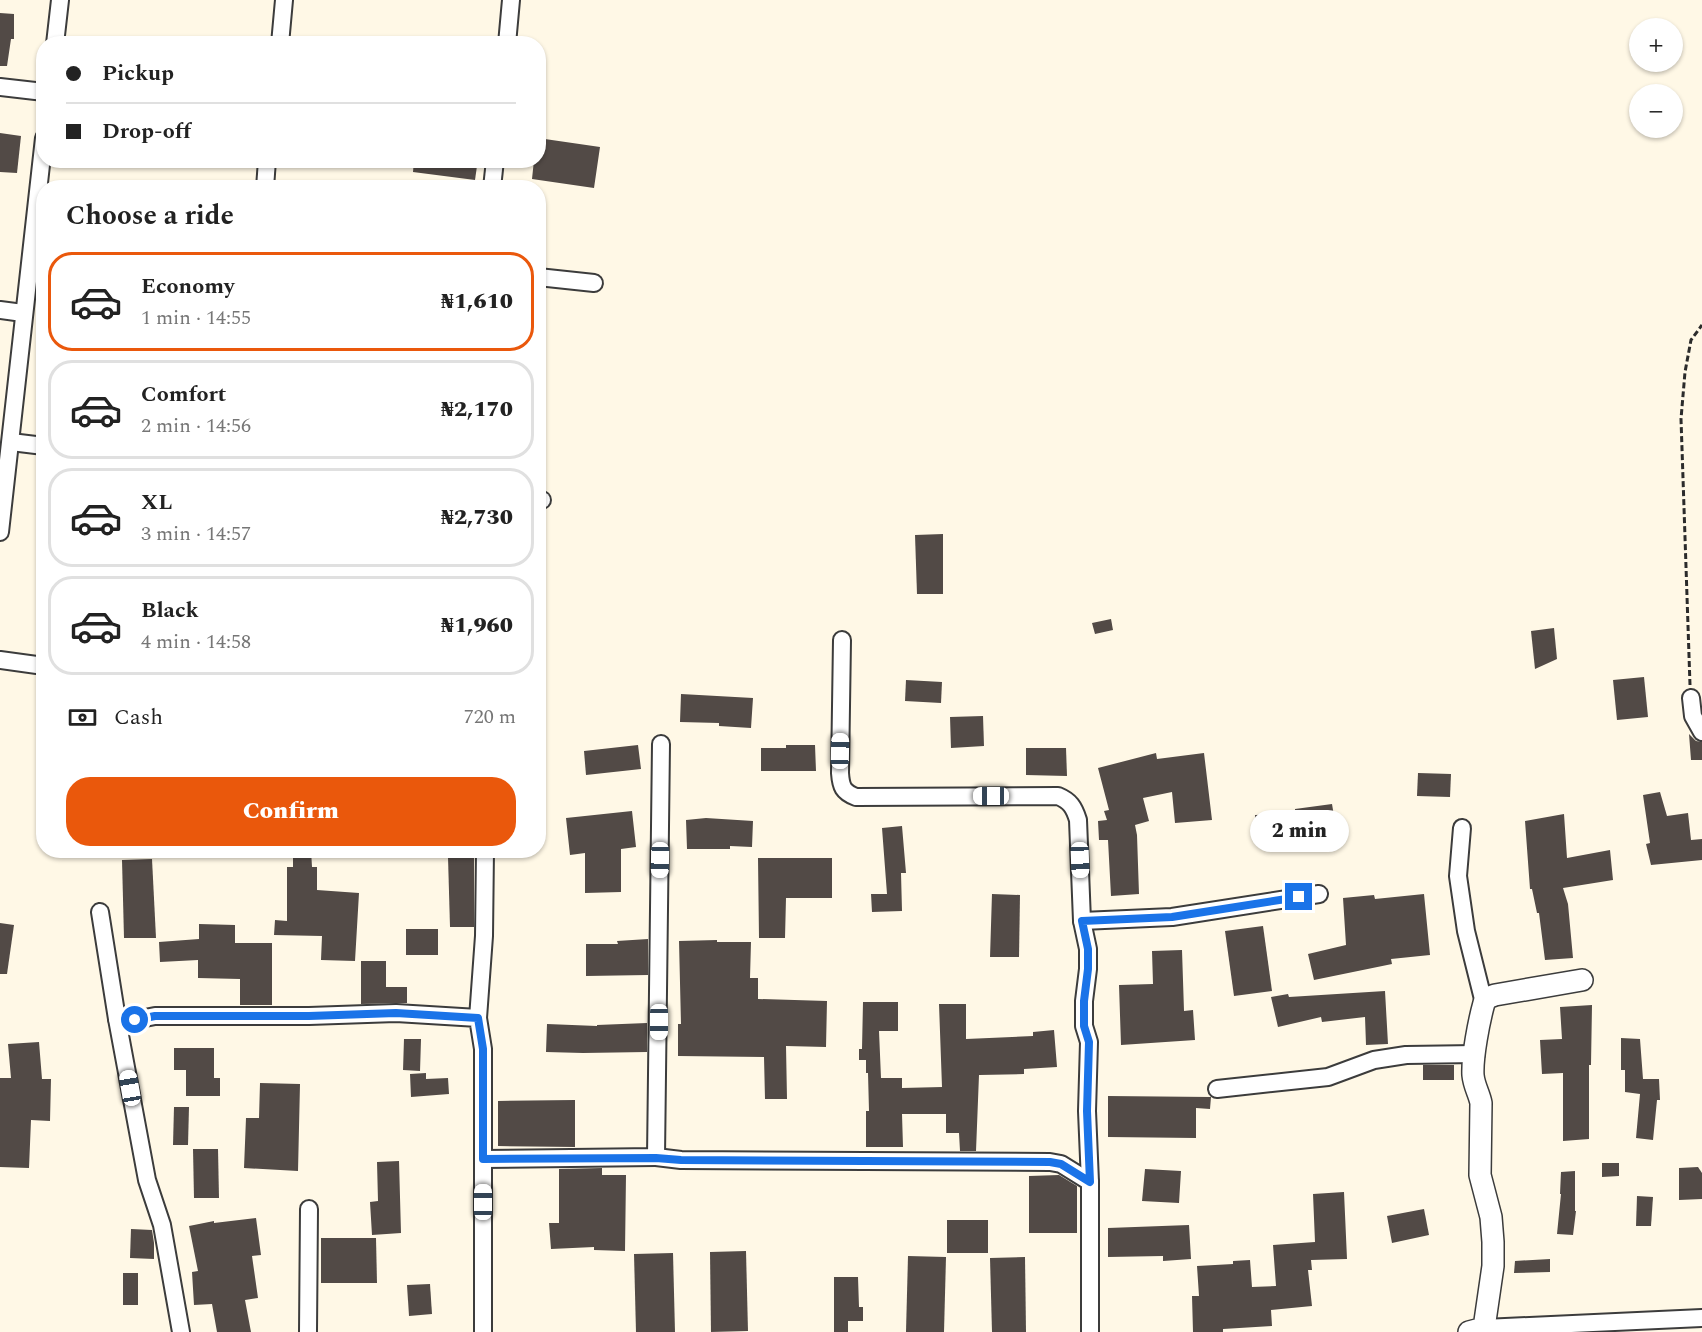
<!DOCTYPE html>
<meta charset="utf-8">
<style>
:root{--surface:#fff;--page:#f2f2f2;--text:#222;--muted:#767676;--line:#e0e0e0;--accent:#ea580c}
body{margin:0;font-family:Spectral,serif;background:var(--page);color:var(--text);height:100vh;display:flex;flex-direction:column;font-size:22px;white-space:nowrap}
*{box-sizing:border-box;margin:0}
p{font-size:20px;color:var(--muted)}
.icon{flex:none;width:33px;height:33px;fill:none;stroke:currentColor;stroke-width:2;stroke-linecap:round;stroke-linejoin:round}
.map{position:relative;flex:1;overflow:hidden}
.details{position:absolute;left:36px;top:180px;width:510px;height:678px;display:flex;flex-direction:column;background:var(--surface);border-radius:24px;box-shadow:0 2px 4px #0004}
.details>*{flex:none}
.hud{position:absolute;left:36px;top:36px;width:510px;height:132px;border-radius:24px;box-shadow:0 2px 4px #0004;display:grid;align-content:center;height:132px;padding:0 30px;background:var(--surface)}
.buttons{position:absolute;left:1629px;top:18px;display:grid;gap:12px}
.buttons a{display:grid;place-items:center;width:54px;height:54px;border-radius:50%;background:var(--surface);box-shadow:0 2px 4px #0004;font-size:30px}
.end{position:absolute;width:27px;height:27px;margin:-14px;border:8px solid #1a73e8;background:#fff;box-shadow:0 0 0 3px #fff}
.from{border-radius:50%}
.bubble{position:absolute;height:42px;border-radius:21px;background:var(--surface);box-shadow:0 2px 4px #0004;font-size:20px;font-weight:800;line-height:42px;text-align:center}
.car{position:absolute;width:18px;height:36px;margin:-18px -9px;border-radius:8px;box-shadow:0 0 4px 2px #0007;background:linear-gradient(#fff 24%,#345 0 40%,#fff 0 76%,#345 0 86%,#fff 0)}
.hud b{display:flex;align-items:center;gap:21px;height:57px;font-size:22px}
.hud b+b{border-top:2px solid var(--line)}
.hud i{width:15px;height:15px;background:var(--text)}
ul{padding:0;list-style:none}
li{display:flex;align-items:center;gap:18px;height:99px;margin:0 12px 9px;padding:0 18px;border:3px solid var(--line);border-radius:24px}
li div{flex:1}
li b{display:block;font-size:22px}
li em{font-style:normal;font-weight:800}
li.active{border-color:var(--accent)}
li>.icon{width:54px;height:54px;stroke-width:1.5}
h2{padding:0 30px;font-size:27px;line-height:72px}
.pay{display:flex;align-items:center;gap:15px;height:66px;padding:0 30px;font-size:22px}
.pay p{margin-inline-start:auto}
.primary-button{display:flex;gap:12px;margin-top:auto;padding:12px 30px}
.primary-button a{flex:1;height:69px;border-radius:24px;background:var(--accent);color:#fff;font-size:24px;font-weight:800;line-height:69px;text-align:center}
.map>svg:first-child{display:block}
.building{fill:#524a46}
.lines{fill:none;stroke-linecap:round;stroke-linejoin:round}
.minor-casing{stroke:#3c3c3c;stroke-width:20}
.tertiary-casing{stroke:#3c3c3c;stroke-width:24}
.path{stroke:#2b2b2b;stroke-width:3;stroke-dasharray:6 3;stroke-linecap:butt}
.minor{stroke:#fff;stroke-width:16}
.tertiary{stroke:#fff;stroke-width:21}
.route{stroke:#1a73e8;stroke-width:8}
</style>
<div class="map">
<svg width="1702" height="1332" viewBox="0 0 1702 1332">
<rect width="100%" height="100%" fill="#fff8e6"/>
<g class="building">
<polygon points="0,13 14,14 14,39 11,39 7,66 0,66"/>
<polygon points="0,133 21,136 17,173 0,172"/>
<polygon points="538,138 600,147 594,188 532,179 534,160 538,160"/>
<polygon points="414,160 465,160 477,166 475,180 413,172"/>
<polygon points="943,534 943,594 917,594 915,535"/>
<polygon points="1111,619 1113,630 1095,634 1092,623"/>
<polygon points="1554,628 1557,659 1535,669 1531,631"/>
<polygon points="1644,677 1648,717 1617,720 1613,680"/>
<polygon points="906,680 942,682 941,703 905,701"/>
<polygon points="681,694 753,698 751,728 719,726 719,723 680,722"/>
<polygon points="983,716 984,746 951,748 950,717"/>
<polygon points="1689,734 1696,741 1702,742 1702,760 1691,760"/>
<polygon points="638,745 641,769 586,775 584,751"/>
<polygon points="786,745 815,745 816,771 761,771 761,748 786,748"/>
<polygon points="1026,748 1066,748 1067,776 1026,775"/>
<polygon points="1156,753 1157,759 1204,753 1212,820 1175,823 1172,792 1143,798 1149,821 1135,825 1137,835 1139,894 1111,896 1108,840 1099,840 1098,821 1107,820 1104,811 1109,810 1098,768"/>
<polygon points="1418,773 1451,774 1450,797 1417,796"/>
<polygon points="1660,792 1667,816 1688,813 1691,840 1702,839 1702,860 1651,865 1646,844 1650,843 1643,795"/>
<polygon points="1332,804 1335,822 1279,831 1279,841 1256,842 1255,815 1295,814 1295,809"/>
<polygon points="632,811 636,847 621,849 621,892 585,893 585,853 570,855 566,818"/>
<polygon points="1564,814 1567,858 1610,850 1613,880 1563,888 1568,904 1573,958 1545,960 1539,913 1537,913 1532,889 1530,889 1525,821"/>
<polygon points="706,818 753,821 752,847 730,846 730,849 687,849 686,820"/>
<polygon points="902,826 906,873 901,873 902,911 872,912 871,894 887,894 882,828"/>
<polygon points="293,850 311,850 312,867 317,867 317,890 359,893 355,961 321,960 322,936 274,935 275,920 287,921 287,867 293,867"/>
<polygon points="448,857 474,857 474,927 450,927"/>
<polygon points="758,858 832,858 832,898 786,898 785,938 759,938"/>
<polygon points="152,859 156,938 124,938 122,860"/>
<polygon points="992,894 1020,895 1019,957 990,957"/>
<polygon points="1424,894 1430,955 1391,959 1392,964 1314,980 1308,954 1346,945 1343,898 1374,895 1375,899"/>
<polygon points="0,923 14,925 7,974 0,974"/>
<polygon points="199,924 235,925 235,943 272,943 272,1005 240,1005 240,979 198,978 198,960 160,962 159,942 199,939"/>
<polygon points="1263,926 1272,991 1234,996 1225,931"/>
<rect x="406" y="929" width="32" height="26"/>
<polygon points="648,939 648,975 586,976 586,944 618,944 617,941"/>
<polygon points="717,940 717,942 751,942 750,978 758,978 758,999 827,1001 826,1047 786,1046 787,1099 765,1099 764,1057 678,1056 678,1024 681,1024 679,941"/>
<polygon points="1182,950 1184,1011 1193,1010 1195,1040 1121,1045 1119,985 1153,984 1152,951"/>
<polygon points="361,961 386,961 386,987 407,987 407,1003 361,1004"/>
<polygon points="1385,991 1388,1044 1366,1045 1365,1017 1322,1022 1321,1017 1278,1027 1271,997 1288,994 1289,997"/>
<polygon points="863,1002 898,1002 898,1031 879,1031 881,1078 902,1078 902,1088 942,1087 939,1004 966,1004 966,1039 1033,1036 1033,1032 1054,1030 1057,1067 1024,1069 1024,1074 979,1075 976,1151 960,1151 959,1133 946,1133 946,1114 902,1114 903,1147 866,1147 866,1111 869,1111 868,1073 866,1073 866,1060 859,1060 859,1049 862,1049"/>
<polygon points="1592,1005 1591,1065 1589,1065 1589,1139 1563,1141 1563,1073 1542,1074 1540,1040 1562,1039 1560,1007"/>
<polygon points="647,1023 647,1052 583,1053 546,1052 547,1024 597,1026 597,1025"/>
<polygon points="1621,1038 1640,1039 1643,1079 1659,1079 1660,1100 1657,1100 1653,1140 1636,1138 1640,1094 1625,1092 1625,1070 1621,1070"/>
<polygon points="404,1039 421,1039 420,1071 403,1070"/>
<polygon points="39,1042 42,1079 51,1079 50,1121 31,1120 29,1168 0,1167 0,1078 11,1078 8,1044"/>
<polygon points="174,1048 214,1048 214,1078 220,1078 220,1096 186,1096 186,1070 174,1070"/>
<rect x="1423" y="1065" width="31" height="15"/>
<polygon points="426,1073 426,1079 448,1078 449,1094 411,1097 410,1074"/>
<polygon points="260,1083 300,1084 298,1171 244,1168 246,1118 259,1118"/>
<polygon points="1108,1096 1211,1097 1210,1109 1196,1108 1196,1138 1108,1137"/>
<polygon points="575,1100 575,1147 498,1146 498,1101"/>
<polygon points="174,1107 189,1107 188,1145 173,1145"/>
<polygon points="193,1149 218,1149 219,1198 194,1198"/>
<polygon points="399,1161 401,1233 372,1235 370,1202 378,1201 377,1162"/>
<polygon points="1602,1163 1619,1163 1619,1176 1602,1177"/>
<polygon points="1698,1167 1702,1173 1702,1199 1679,1200 1679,1168"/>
<polygon points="602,1168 602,1175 626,1175 625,1251 594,1250 594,1247 551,1249 549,1223 559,1223 559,1169"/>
<polygon points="1145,1169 1181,1171 1179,1203 1142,1201"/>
<polygon points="1575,1171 1575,1211 1576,1211 1573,1235 1557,1234 1561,1194 1560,1194 1561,1172"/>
<polygon points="1059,1175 1077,1186 1077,1233 1029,1233 1029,1176"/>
<polygon points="1344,1192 1347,1259 1311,1260 1312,1270 1308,1270 1312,1306 1271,1310 1272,1326 1223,1329 1223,1332 1193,1332 1192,1296 1199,1296 1197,1266 1233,1264 1233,1261 1250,1260 1252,1287 1276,1286 1273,1245 1315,1242 1313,1194"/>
<polygon points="1637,1196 1653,1197 1651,1226 1636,1226"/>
<polygon points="1424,1209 1429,1235 1392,1243 1387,1216"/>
<polygon points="256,1218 261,1255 252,1256 258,1298 245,1300 251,1332 217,1332 212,1304 194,1305 192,1272 198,1271 189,1226 214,1221 214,1223"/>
<rect x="947" y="1220" width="41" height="33"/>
<polygon points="1189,1225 1191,1259 1163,1261 1163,1256 1108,1257 1108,1228"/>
<polygon points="131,1229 152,1230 154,1243 154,1259 130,1258"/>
<polygon points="321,1238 376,1238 377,1283 321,1283"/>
<polygon points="746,1251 748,1331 711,1332 710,1252"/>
<polygon points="673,1253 675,1332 636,1332 634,1254"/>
<polygon points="908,1256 946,1257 944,1332 906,1332"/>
<polygon points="1025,1257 1026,1332 992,1332 990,1258"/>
<polygon points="1550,1259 1550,1272 1514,1273 1515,1261"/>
<rect x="123" y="1273" width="15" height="32"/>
<polygon points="834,1277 858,1277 859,1307 863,1307 863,1321 848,1321 848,1332 834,1332"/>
<polygon points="430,1284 432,1314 409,1316 407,1285"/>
</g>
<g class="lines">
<g class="minor-casing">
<g id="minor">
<polyline points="55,44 60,0"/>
<polyline points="280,44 284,0"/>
<polyline points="507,44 511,0"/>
<polyline points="0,87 44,92"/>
<polyline points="265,188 267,160"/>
<polyline points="492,188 495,160"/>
<polyline points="538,277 594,283"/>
<polyline points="0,310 23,313"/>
<polyline points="11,442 44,446"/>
<polyline points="538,500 542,500"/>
<polyline points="0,532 44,138"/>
<path d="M842,640l-2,133c1,14 3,19 16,24l202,-1c12,5 16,11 20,24l4,101 6,28v20l-4,32v25l5,16 -2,69 3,71v150"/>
<polyline points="0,660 44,666"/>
<polyline points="1691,698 1693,716 1702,732"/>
<polyline points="1462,828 1458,876 1466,931 1484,1003"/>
<polyline points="100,912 117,1019 135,1020 155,1016 309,1016 396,1013 478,1018 483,1049 483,1332"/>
<polyline points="1082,921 1172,917 1319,894"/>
<polyline points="478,1018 484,936 485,850"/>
<polyline points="117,1019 147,1180 162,1225 181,1332"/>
<polyline points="1217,1089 1328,1077 1374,1060 1406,1055 1476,1054"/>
<polyline points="656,1157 681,1160 1050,1162 1061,1164 1090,1182"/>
<polyline points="483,1159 656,1157 661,744"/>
<polyline points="1484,1328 1702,1318"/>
<polyline points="308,1332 309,1209"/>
</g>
</g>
<g class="tertiary-casing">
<path id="tertiary" d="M1469,1332l15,-4 9,-62v-24l-2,-25 -11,-42 1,-72c-2,-10 -7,-17 -8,-28 -1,-18 6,-54 11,-72l3,-5 8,-3 87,-15"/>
</g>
<polyline class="path" points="1690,685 1681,419 1685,372 1691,340 1702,325"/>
<use href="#minor" class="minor"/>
<use href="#tertiary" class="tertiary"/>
</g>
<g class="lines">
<polyline class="route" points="135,1020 155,1016 309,1016 396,1013 478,1018 483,1049 483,1159 656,1158 681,1160 1050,1162 1061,1164 1090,1182 1087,1111 1089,1042 1084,1026 1084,1001 1088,969 1088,949 1082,921 1172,917 1299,897"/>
</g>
</svg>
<div class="buttons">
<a>+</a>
<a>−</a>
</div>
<i class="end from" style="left:135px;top:1020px"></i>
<i class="end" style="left:1299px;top:897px"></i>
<div class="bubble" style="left:1250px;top:810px;width:99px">2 min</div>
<i class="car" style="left:840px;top:751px;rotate:1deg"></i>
<i class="car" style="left:991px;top:796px;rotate:270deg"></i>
<i class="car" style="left:660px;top:860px;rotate:181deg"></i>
<i class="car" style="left:1080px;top:860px;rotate:178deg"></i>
<i class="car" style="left:659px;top:1022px;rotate:180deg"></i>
<i class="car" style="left:130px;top:1088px;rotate:350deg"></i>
<i class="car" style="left:483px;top:1202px;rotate:0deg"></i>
<div class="hud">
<b><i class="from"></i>Pickup</b>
<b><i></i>Drop-off</b>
</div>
<section class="details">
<h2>Choose a ride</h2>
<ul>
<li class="active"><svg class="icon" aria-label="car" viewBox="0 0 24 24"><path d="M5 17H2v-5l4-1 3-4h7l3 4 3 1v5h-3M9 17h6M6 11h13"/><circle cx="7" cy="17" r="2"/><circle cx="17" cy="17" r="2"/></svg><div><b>Economy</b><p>1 min · 14:55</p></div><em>₦1,610</em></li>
<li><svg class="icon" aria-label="car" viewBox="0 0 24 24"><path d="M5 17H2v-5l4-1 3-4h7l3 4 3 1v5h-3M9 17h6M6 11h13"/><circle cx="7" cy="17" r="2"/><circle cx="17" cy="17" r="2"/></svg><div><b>Comfort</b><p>2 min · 14:56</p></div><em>₦2,170</em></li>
<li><svg class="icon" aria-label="car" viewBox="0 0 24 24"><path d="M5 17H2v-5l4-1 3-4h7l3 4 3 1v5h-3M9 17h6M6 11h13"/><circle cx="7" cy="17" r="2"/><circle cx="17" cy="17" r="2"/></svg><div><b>XL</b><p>3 min · 14:57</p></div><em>₦2,730</em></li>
<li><svg class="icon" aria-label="car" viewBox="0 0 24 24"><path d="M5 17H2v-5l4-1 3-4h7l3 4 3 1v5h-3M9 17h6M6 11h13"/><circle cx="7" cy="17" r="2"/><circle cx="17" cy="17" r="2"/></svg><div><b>Black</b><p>4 min · 14:58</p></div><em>₦1,960</em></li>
</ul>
<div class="pay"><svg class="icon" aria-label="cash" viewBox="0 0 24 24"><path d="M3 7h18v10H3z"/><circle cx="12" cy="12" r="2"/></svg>Cash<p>720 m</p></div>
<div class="primary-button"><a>Confirm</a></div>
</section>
</div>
